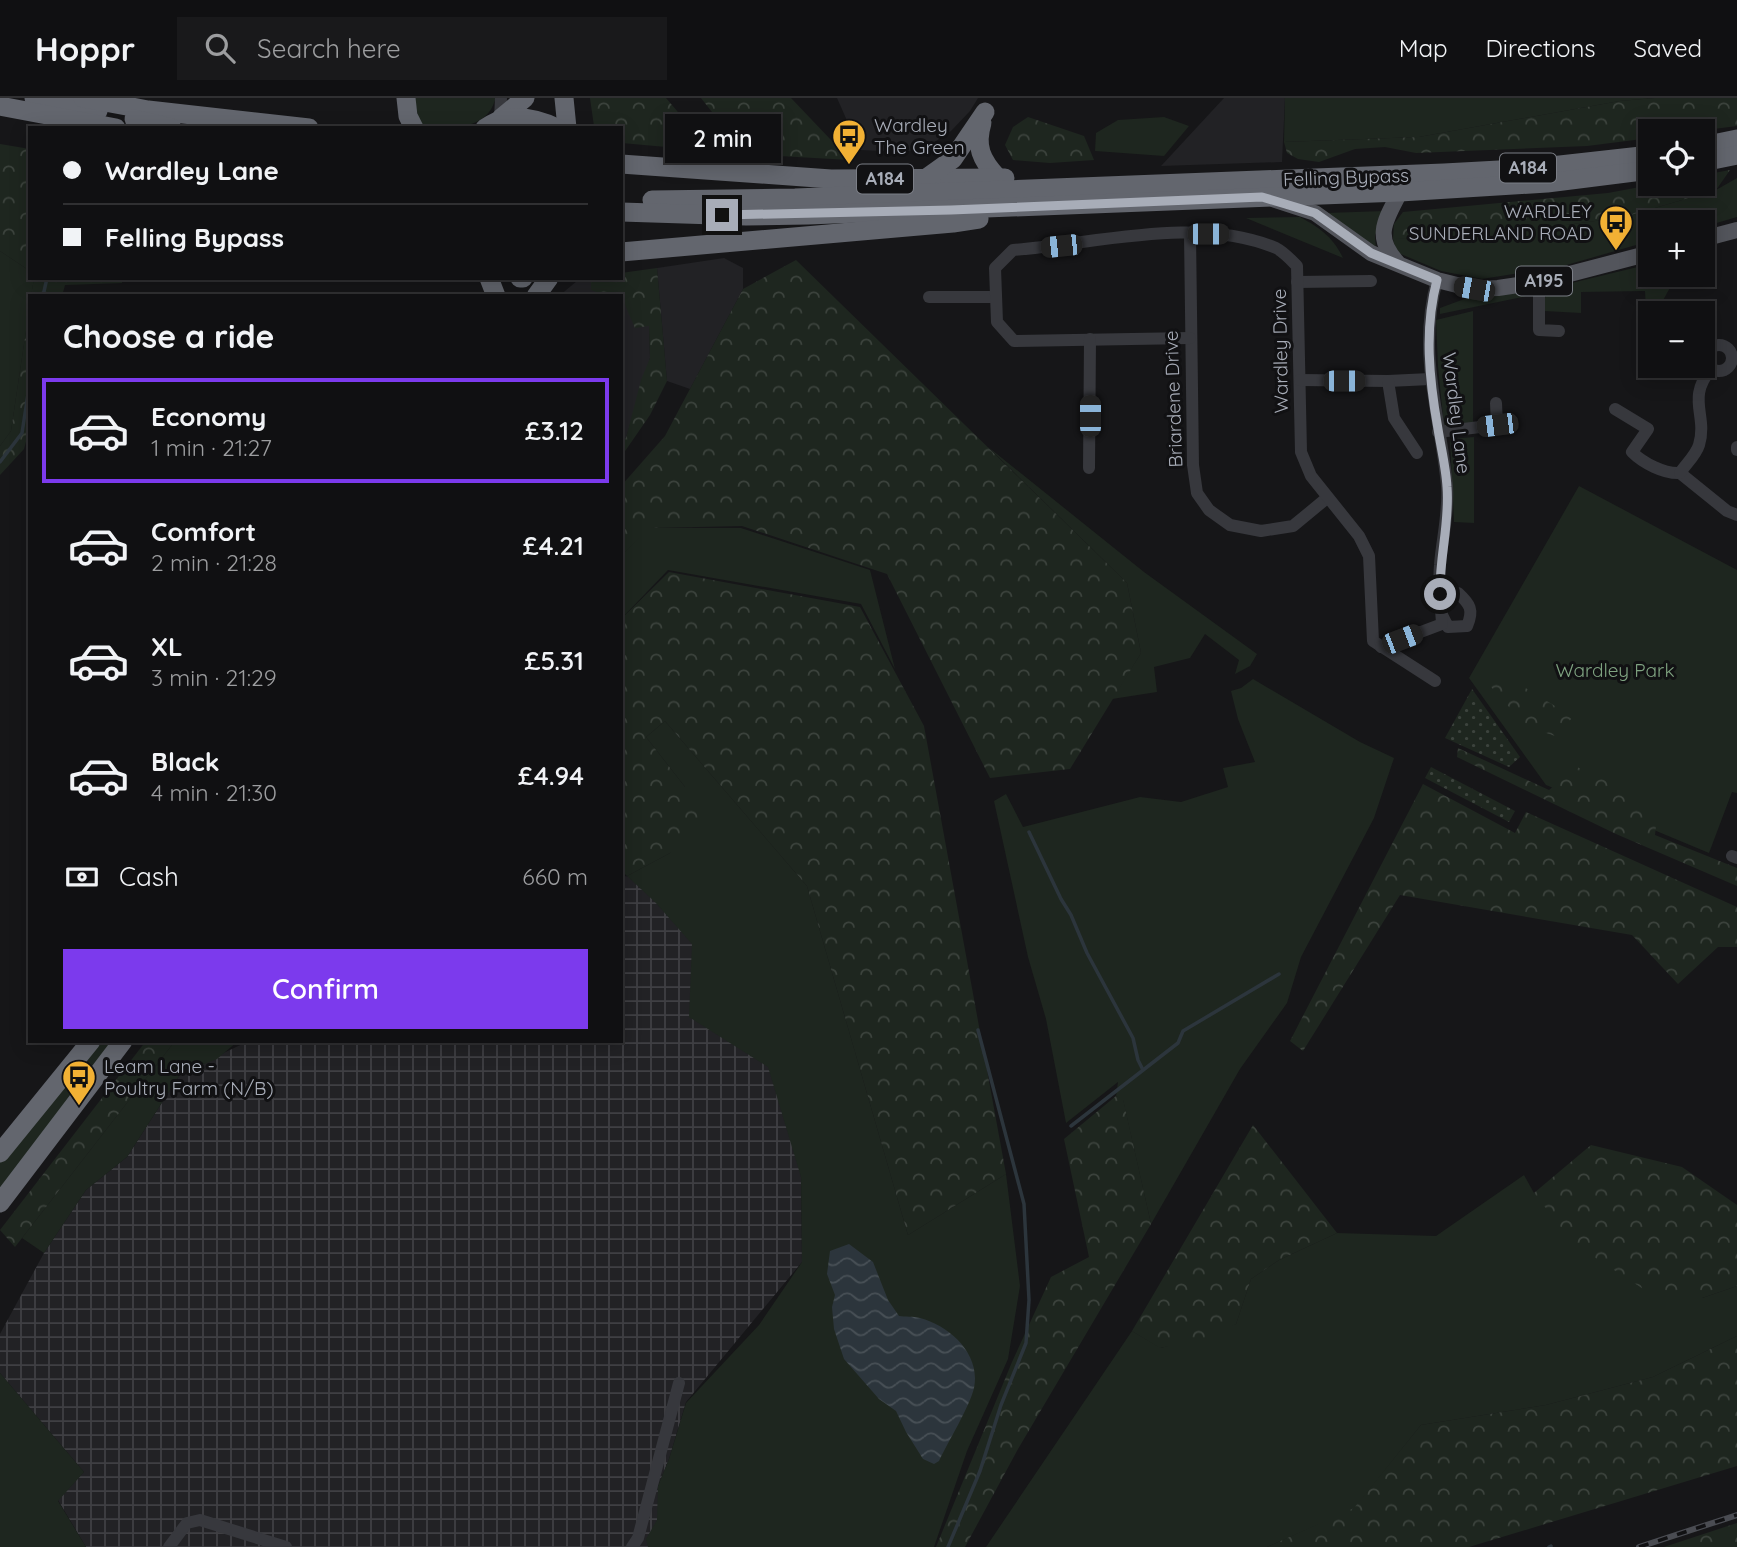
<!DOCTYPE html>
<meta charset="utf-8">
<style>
:root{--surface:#101012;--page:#19191b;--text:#f1f3f6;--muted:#9c9d9f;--line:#303032;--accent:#7c3aed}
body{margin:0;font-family:Quicksand,sans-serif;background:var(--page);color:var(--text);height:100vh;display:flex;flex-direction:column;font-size:26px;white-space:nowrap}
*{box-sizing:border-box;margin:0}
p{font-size:23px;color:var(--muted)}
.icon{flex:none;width:38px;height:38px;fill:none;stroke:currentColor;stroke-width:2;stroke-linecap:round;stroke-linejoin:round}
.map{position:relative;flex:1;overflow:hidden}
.side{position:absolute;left:28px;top:196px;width:595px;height:749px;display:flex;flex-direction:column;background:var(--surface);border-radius:0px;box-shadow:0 4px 18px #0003,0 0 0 2px var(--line)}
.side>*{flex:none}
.guide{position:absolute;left:28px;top:28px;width:595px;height:154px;border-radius:0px;box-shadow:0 4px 18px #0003,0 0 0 2px var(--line);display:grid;align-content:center;height:154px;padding:0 35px;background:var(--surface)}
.tools{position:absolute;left:1638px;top:21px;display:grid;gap:14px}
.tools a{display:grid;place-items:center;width:77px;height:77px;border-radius:0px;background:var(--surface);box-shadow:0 4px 18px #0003,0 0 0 2px var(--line);font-size:35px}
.end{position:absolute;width:32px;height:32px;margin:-16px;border:9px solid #a8adb8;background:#111;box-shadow:0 0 0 4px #111}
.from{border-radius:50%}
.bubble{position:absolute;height:49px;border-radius:0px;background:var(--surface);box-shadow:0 4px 18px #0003,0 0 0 2px var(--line);font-size:23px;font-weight:600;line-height:49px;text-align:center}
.car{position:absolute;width:21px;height:42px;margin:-21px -10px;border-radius:9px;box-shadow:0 0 5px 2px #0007;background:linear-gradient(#222 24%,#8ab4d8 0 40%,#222 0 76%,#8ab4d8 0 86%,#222 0)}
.guide b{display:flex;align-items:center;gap:24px;height:66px;font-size:26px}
.guide b+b{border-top:2px solid var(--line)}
.guide i{width:18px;height:18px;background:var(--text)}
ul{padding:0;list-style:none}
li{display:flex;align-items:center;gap:21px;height:105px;margin:0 14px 10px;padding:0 21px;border:4px solid transparent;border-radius:0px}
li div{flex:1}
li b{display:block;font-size:26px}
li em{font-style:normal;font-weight:600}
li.selected{border-color:var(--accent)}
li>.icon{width:63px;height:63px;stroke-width:1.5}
h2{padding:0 35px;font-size:32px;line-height:84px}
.pay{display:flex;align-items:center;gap:18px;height:77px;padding:0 35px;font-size:26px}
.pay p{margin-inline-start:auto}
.primary-button{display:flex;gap:14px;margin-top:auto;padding:14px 35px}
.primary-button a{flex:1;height:80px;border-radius:0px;background:var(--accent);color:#fff;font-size:28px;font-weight:600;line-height:80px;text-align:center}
header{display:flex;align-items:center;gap:42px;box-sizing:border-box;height:98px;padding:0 35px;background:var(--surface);border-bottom:2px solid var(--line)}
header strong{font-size:33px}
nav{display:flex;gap:38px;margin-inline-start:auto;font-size:24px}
.search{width:490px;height:63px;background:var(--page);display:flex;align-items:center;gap:18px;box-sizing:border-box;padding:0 24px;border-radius:0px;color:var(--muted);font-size:26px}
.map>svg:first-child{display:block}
.built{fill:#222225}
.industrial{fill:url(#industrial-grid)}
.green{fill:#1e261f}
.forest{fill:url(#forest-crowns)}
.garden{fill:url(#garden-dots)}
.water{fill:url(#water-waves)}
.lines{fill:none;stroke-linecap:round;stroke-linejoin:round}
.stream{stroke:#2c353c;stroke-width:3.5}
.minor{stroke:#37383d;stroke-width:12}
.major{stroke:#53555c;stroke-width:16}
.highway{stroke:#63666e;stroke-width:19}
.rail-casing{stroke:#4a4c52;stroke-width:6}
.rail{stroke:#111113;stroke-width:3.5;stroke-dasharray:10;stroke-linecap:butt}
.route{stroke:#a8adb8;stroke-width:9}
.labels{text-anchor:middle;stroke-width:6;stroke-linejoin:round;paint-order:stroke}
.shield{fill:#111113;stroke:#7b7e86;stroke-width:2}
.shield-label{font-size:18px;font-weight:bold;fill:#a8adb8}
.poi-label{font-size:19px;fill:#a8adb8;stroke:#111113;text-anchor:start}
.street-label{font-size:19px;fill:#a8adb8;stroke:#111113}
.park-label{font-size:19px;fill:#7fa381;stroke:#111113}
</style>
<header>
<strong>Hoppr</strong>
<div class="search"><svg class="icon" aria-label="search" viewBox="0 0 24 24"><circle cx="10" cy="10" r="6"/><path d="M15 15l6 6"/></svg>Search here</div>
<nav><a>Map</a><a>Directions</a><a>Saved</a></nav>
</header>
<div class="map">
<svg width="1737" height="1449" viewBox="0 0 1737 1449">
<defs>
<pattern id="industrial-grid" width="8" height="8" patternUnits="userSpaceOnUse" patternTransform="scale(1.75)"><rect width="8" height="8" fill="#222225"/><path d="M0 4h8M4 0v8" fill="none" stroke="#3f3f43"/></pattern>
<pattern id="forest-crowns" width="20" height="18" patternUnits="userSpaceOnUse" patternTransform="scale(1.75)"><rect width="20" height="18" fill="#1e261f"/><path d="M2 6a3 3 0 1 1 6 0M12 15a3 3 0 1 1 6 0" fill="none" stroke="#3c433d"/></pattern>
<pattern id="garden-dots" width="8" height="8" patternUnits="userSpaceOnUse" patternTransform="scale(1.75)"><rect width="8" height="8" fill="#1e261f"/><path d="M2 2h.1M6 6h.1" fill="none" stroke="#3c433d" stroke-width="1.8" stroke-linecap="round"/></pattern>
<pattern id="water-waves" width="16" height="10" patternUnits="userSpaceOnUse" patternTransform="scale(1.75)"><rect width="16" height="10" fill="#2c353c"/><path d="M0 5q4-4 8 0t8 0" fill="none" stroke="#485056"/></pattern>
</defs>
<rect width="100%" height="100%" fill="#161618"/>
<g class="built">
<polygon points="837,0 978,0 970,13 951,33 924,51 900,54 860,52"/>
<polygon points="1224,0 1285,0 1282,64 1161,68"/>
<polygon points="724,160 743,170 743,191 690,291 667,283 657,170"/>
<polygon points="585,180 593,180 618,198 559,198 577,183"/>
<polygon points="621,200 649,227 650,260 626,340 621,345"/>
</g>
<polygon class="industrial" points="621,778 687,782 778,882 801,1079 802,1164 686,1304 669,1361 658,1388 906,1449 86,1449 58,1402 84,1374 0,1275 0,1236 44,1155 86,1092 127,1059 181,975 249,943 621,943"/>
<g class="green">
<path d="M414,0h81v2c-9,31 -45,28 -72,28l-3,-3z"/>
<polygon points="1285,0 1655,0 1620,3 1419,39 1284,44"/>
<polygon points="1164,19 1189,28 1164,58 1095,53 1096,35 1118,22"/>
<polygon points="1737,80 1737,119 1703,129 1703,124 1650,124 1650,143 1563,168 1482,181 1441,173 1396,154 1393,141 1471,140 1624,119 1716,92"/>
<polygon points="1384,113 1375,137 1376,152 1326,115"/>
<path d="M1300,119c20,11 33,20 43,41l-97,-40z"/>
<polygon points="0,153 30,173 30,180 34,180 11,333 0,348"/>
<path d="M1650,166v11h27l-21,38h-6v10l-3,7 -2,-39 -64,1v21l-37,-2c0,-15 1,-19 15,-25z"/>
<polygon points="1520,194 1527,198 1440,216 1440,210 1467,200"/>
<polygon points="1473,213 1473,325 1444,328 1438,269 1436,222"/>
<polygon points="1474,339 1474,425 1454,424 1450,341"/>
<polygon points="987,348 1144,474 1257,556 1250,568 1235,576 1239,562 1205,536 1190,560 1154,569 1157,594 1112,601 1141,555 1127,485"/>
<polygon points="1579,388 1737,472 1737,695 1732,694 1709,755 1546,687 1469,580"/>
<polygon points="649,430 741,430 870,472 895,571 861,506 668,472 621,521 621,458"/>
<polygon points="1253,581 1360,644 1394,660 1374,720 1301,859 1287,905 1240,971 1151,1126 1123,1002 1116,998 1118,984 1066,1025 1046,921 1028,859 994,703 1006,696 1023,729 1140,699 1181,704 1228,689 1223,670 1255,664 1238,621 1231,593 1241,590"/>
<polygon points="665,623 807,788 908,1137 1006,1076 1020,1188 1008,1261 967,1353 934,1449 648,1449 646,1441 657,1422 658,1388 669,1361 686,1305 759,1227 802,1164 801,1079 768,969 689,919 692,846 655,804 627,778 670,755 685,689 646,639"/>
<polygon points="100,943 115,943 0,1095 0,1064"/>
<polygon points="175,943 238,943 217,961 181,975 127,1059 86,1092 44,1155 22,1140"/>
<polygon points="1524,1077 1534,1095 1702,1200 1737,1188 1737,1238 1653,1279 1546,1307 1421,1327 1354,1411 1267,1449 986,1449 1132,1233 1161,1250 1236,1226 1251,1181 1279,1162 1337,1135 1436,1138"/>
<polygon points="0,1275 84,1374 58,1403 86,1449 0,1449"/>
</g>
<g class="forest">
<polygon points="590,0 666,0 711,53 622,45 621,30 594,28"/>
<polygon points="701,0 791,0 850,62 745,56"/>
<polygon points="1655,0 1737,0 1737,28 1697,33 1650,33 1650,40 1587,48 1416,55 1385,49 1355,51 1319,64 1298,61 1287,55 1284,44 1419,39 1620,3"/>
<polygon points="1028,19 1084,38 1094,62 1050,65 1013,62 1005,47 1013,29"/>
<polygon points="0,46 30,51 30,173 0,153"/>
<polygon points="1730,72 1716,92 1624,119 1471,140 1393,141 1394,126 1403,114 1608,95 1656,86 1703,86 1703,77"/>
<polygon points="796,162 1127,485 1141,555 1070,671 990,680 887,476 742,428 650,430 621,458 621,388 665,338 743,191"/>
<polygon points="657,170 667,283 650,317 621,359 621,343 626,340 641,282 650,260 649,228 635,230 621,198 607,198 591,192 591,180 621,180 621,175"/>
<polygon points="34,180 122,180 122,185 65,187 62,198 31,198"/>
<polygon points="30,206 30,329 24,351 0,377 0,348 11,333"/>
<polygon points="669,474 860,509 924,628 1006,1076 908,1137 807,788 665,623 646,639 685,689 700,721 670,755 627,778 621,772 621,521"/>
<polygon points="1488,567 1573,619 1555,638 1526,628 1484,581"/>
<polygon points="1458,650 1549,692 1577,669 1614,686 1657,718 1655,737 1737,770 1737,788 1616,736 1457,659"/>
<polygon points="1423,686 1515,735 1526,714 1737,809 1737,849 1718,849 1678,886 1632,837 1400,797 1303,953 1290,943"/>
<polygon points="146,943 175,943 15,1149 0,1132"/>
<polygon points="1116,998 1123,1001 1151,1126 1018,1351 965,1449 936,1449 1012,1264 1051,1179 1089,1159 1064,1041"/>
<polygon points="1253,1027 1337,1135 1279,1162 1251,1181 1236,1226 1207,1240 1160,1250 1132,1233"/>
<polygon points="1591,1047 1682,1069 1737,1107 1737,1188 1702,1200 1651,1196 1574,1146 1534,1095"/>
<polygon points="1737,1238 1737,1368 1469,1449 1267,1449 1354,1410 1421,1327 1546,1307 1653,1279"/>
<polygon points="1737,1425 1737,1449 1664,1449"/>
</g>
<g class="garden">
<polygon points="1472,591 1520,659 1509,669 1445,640"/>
<polygon points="1431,669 1515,713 1509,724 1425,680"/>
</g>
<path class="water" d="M849,1146l24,18 15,38 11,16c6,1 14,0 21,2 30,8 61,36 54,70 -4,18 -26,54 -35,73l-5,3 -11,-5 -17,-27 -10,-21 -17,-12 -35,-40 -10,-30 -2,-22 3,-12 -8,-21 3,-23z"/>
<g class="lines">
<g class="stream">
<polyline points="43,198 47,180"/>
<polyline points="0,364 22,335 30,283"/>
<polyline points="1029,734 1061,801 1071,817 1087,855 1133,940 1138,962 1143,972"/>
<polyline points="1071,1028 1178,945 1183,933 1279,876"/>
<polyline points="948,1449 980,1373 1001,1307 1026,1245 1029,1202 1024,1106 978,932"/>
<polyline points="1549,1449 1551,1448"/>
</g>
<g class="minor">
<polyline points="500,21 501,0"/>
<polyline points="1190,136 1193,367 1197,395 1209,412 1230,427 1261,433 1293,428 1327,400"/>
<polyline points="1297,184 1371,183"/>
<polyline points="1539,184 1539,232 1559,233"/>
<polyline points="929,199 996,199"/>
<path d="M1190,240l-176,3 -17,-19 -2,-54 18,-18c83,-6 184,-35 263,-2 8,4 15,12 21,18l4,186 10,24 48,60 10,20 4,85 62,40"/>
<circle cx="1719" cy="260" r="13"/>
<polyline points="1300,282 1388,283 1430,281"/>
<polyline points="1388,283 1394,320 1417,355"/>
<path d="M1615,311l33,20 -16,23c11,11 32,22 48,21l47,38 10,4"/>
<polyline points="1438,334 1497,327 1496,305"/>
<polyline points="1737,349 1737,352"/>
<polyline points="1089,370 1090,241"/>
<path d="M1680,375c6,-9 16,-18 19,-28 9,-30 -13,-46 12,-76"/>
<path d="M1440,496l18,-1c12,11 16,17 9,33l-19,1 -6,-12"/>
<path d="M1381,549l61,-23c-1,-20 -4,-39 -2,-59 2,-26 9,-53 7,-79 -7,-73 -30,-132 -10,-206"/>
<polyline points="1732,758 1737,760"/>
<polyline points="169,1449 187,1425 200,1422 286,1449"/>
<polyline points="632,1449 638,1440 679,1285"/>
</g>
<g class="major">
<polyline points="1275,102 1315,115 1371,155 1437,182 1473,191 1498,190 1539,184 1650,155"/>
<polyline points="1703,141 1737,132"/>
<path d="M1397,164c-24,-26 -11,-43 3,-70"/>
</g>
<g class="highway">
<polyline points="34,0 98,13"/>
<polyline points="83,0 148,12 309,30"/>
<polyline points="406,0 408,18 414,30"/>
<polyline points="564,0 567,30"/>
<polyline points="0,8 116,30"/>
<polyline points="501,20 525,0"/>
<polyline points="134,21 172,30"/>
<path d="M982,25c-7,23 -1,37 16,55"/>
<path d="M485,30c23,-16 49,-11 72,0"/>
<polyline points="1703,48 1737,41"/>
<polyline points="1703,64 1737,57"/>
<polyline points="621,66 831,81 1005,80"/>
<polyline points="925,81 953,61 985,14"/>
<polyline points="652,102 795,100 1444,75 1533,70 1650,57"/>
<polyline points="621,114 746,118 808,117 1400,94 1547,85 1650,72"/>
<polyline points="621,154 953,125 979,121"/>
<polyline points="489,180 496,198"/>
<polyline points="520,180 523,180"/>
<polyline points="536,198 549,180"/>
<polyline points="0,1055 91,943"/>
<polyline points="0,1105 123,943"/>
</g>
<g class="rail-casing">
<polyline id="rail" points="1639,1449 1737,1417"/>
</g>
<use href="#rail" class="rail"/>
</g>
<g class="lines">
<path class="route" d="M722,117l229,-5 311,-13 53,16 56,40 66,27c-13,49 -8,99 1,149 3,19 8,39 9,58 3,36 -8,71 -7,107"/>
</g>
<defs>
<g id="bus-pin" transform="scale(1.75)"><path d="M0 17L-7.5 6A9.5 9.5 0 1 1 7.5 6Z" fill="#f2b134" stroke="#111113"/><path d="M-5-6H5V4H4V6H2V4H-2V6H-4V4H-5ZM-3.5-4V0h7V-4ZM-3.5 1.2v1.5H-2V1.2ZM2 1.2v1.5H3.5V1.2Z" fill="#111"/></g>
</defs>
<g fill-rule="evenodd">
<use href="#bus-pin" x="849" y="38"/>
<use href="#bus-pin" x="1616" y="124"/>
<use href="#bus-pin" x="79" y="979"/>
</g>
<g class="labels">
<g class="shield">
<rect x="1500" y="55.5" width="56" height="29" rx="5"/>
<rect x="857" y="66.5" width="56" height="29" rx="5"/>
<rect x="1516" y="168.5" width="56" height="29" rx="5"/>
</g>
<g class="shield-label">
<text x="1528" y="76">A184</text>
<text x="885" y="87">A184</text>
<text x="1544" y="189">A195</text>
</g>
<g class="poi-label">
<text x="874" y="34">Wardley<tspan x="874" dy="22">The Green</tspan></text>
<text x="1592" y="120" text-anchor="end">WARDLEY<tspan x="1592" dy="22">SUNDERLAND ROAD</tspan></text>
<text x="104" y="975">Leam Lane -<tspan x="104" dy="22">Poultry Farm (N/B)</tspan></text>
</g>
<g class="street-label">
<text transform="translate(1346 79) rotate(-2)" y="7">Felling Bypass</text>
<text transform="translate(1280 253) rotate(-91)" y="7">Wardley Drive</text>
<text transform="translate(1173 301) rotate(-92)" y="7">Briardene Drive</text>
<text transform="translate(1457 315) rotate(83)" y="7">Wardley Lane</text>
</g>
<g class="park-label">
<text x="1615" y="579">Wardley Park</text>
</g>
</g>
</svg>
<div class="tools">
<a><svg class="icon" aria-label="locate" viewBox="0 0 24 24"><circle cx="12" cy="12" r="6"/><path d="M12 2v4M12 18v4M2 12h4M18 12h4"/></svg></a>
<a>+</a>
<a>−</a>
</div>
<i class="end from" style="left:1440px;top:496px"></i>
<i class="end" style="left:722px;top:117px"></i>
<div class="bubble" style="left:665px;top:16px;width:116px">2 min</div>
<i class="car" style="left:1208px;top:136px;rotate:90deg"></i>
<i class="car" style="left:1061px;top:148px;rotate:264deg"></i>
<i class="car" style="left:1474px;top:191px;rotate:280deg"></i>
<i class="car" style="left:1344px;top:283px;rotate:90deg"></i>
<i class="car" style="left:1090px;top:318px;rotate:0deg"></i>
<i class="car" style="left:1497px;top:327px;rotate:263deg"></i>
<i class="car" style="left:1402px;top:541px;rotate:69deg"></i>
<div class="guide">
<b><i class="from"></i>Wardley Lane</b>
<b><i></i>Felling Bypass</b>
</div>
<section class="side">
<h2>Choose a ride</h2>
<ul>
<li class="selected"><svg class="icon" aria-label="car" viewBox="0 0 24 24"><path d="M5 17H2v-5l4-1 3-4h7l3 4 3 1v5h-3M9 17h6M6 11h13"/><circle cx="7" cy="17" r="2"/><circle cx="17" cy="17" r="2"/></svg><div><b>Economy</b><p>1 min · 21:27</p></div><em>£3.12</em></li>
<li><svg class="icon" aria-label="car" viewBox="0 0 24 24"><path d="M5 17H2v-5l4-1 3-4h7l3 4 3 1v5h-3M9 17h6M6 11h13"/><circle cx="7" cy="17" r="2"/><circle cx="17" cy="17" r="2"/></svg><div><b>Comfort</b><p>2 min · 21:28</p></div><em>£4.21</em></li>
<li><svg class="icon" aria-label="car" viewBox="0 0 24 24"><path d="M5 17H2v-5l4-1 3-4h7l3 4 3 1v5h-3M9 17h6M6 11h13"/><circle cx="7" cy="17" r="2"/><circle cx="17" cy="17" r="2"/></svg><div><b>XL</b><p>3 min · 21:29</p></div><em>£5.31</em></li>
<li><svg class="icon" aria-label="car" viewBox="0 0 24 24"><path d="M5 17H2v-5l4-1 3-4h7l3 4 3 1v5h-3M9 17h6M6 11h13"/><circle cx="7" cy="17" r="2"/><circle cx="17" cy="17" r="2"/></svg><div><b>Black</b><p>4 min · 21:30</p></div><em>£4.94</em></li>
</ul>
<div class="pay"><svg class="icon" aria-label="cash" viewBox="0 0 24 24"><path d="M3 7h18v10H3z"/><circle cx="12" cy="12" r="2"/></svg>Cash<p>660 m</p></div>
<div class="primary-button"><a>Confirm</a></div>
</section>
</div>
